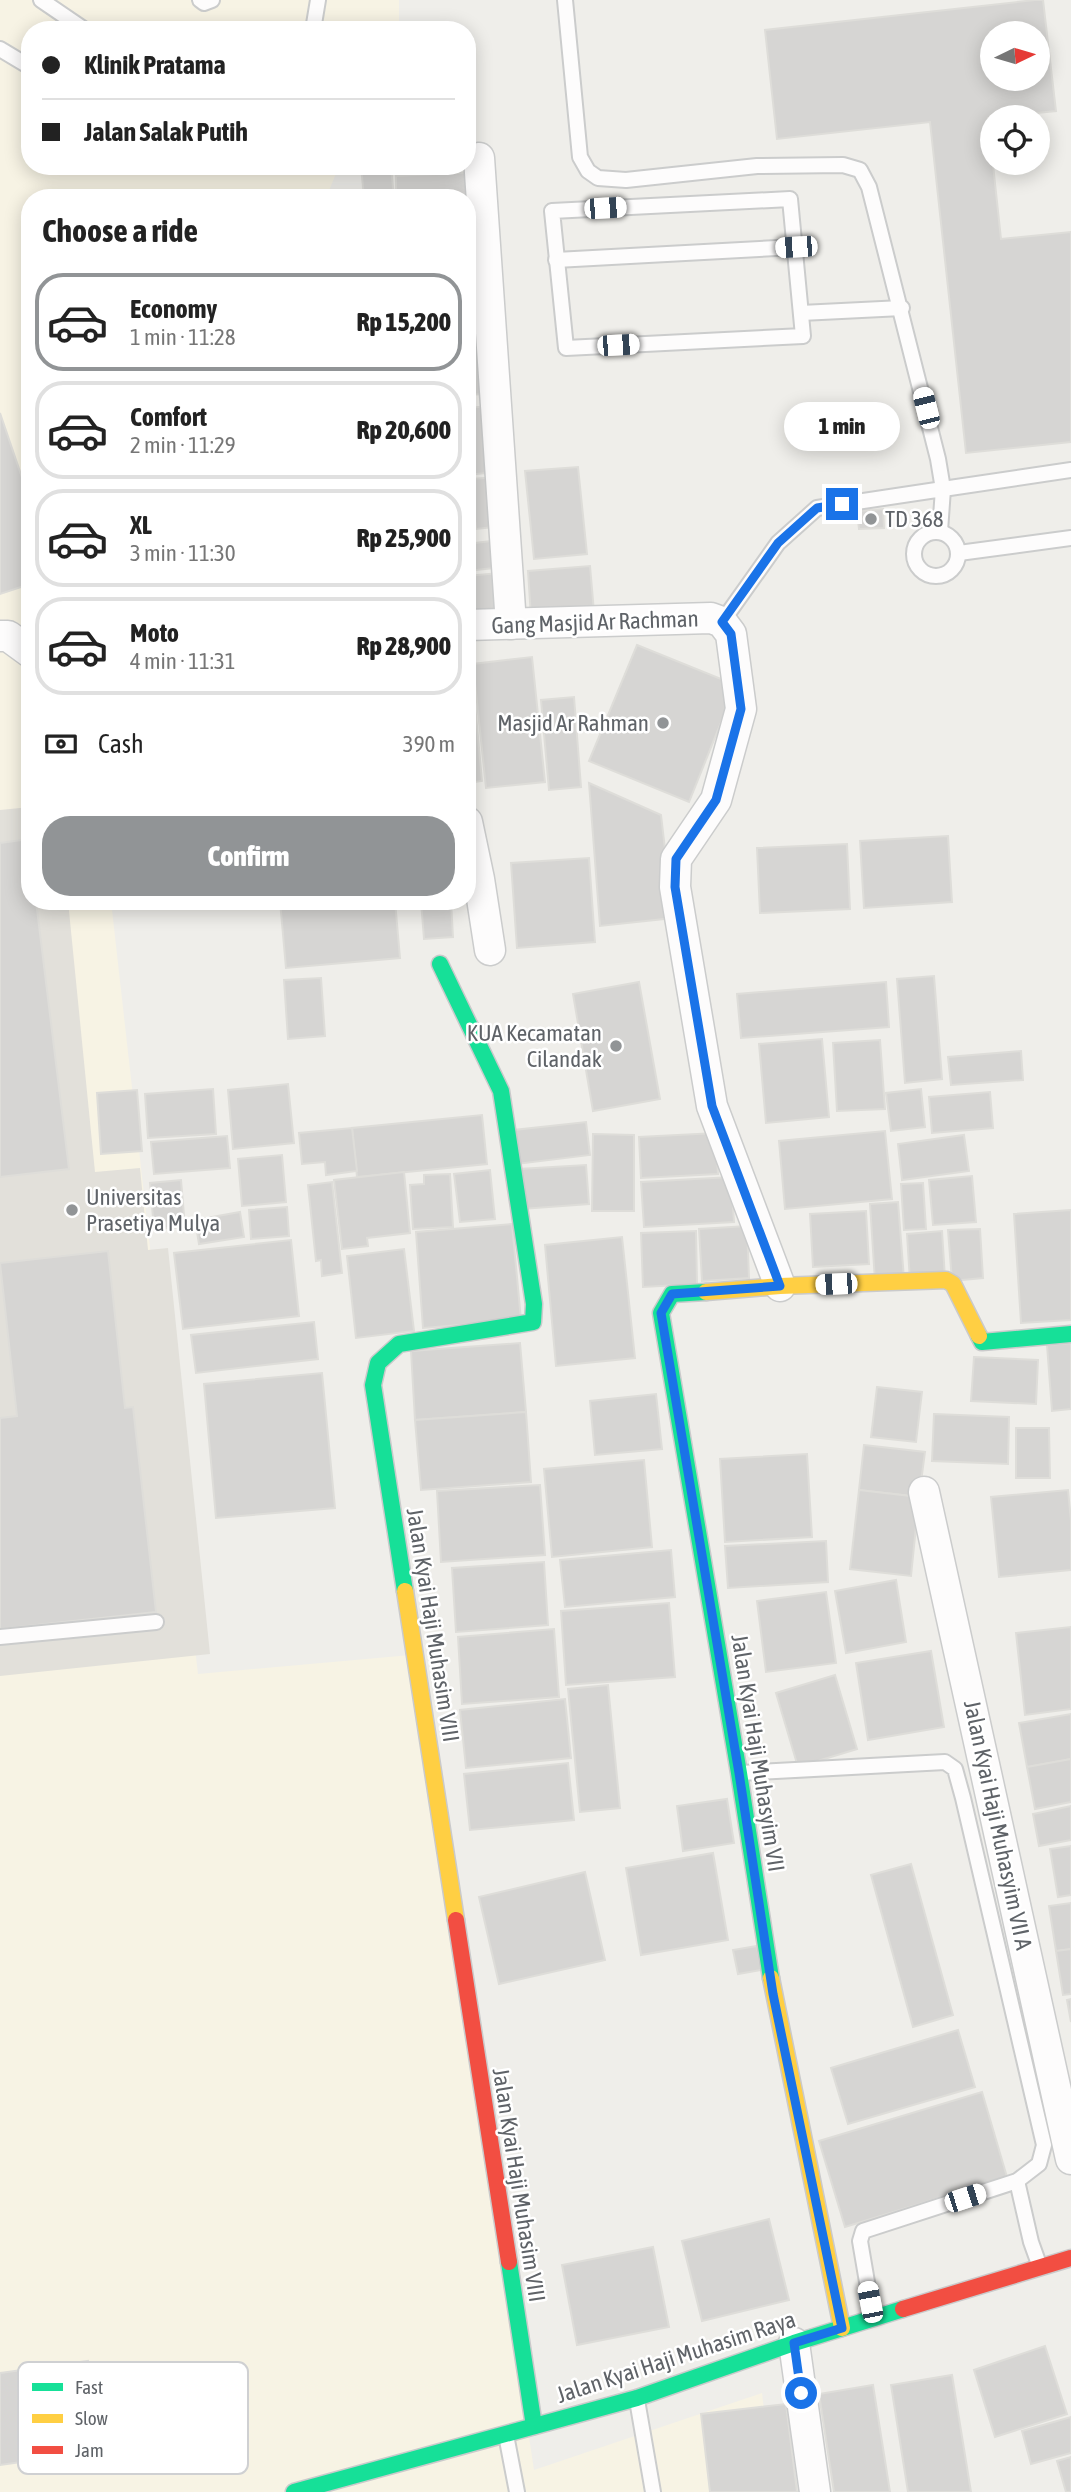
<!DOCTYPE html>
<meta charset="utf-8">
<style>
:root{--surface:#fff;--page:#f6f6f6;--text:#222;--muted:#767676;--line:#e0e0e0;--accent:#919496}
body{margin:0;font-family:"Asap Condensed",sans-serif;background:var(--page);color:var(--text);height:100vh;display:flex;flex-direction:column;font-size:26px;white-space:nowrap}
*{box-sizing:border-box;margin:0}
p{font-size:23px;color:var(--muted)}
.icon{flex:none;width:38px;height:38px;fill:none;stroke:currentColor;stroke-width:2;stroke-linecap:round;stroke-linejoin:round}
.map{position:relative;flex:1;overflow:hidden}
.side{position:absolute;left:21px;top:189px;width:455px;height:721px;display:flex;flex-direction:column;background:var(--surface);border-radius:28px;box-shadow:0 4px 18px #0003}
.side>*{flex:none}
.banner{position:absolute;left:21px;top:21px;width:455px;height:154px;border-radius:28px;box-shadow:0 4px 18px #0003;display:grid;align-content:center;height:154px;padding:0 21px;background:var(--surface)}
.needle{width:46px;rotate:85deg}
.buttons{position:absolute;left:980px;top:21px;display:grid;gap:14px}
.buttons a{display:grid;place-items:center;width:70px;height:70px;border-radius:50%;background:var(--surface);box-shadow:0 4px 18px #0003;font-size:35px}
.end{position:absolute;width:32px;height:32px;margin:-16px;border:9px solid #1a73e8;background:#fff;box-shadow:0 0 0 4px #fff}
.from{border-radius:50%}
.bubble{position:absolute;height:49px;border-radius:24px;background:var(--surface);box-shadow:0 4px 18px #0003;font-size:23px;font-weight:800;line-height:49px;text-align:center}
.car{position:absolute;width:21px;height:42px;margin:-21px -10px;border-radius:9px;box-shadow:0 0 5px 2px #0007;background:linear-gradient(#fff 24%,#345 0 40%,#fff 0 76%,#345 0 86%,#fff 0)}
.banner b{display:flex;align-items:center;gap:24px;height:66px;font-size:26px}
.banner b+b{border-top:2px solid var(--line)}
.banner i{width:18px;height:18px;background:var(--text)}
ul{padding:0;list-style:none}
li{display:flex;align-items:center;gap:21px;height:98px;margin:0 14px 10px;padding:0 7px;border:4px solid var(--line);border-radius:28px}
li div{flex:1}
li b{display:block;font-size:26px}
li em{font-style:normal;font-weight:800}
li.selected{border-color:var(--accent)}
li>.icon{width:63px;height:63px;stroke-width:1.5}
h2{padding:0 21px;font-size:32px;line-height:84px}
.pay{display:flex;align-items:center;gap:18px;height:77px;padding:0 21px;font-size:26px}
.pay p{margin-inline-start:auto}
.cta{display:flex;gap:14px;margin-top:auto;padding:14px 21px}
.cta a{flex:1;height:80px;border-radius:28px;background:var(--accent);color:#fff;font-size:28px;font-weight:800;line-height:80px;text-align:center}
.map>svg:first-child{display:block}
.commercial{fill:#f7f3e4}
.education{fill:#e2e0da}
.building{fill:#d6d5d3;stroke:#deddd9;stroke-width:2;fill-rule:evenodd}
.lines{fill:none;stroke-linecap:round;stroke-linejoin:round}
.lane-casing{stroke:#cbcccc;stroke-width:18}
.street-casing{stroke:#cbcccc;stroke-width:33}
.fast-casing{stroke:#cacacb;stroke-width:19}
.slow-casing{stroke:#cacacb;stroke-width:19}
.jam-casing{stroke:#cacacb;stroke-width:19}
.lane{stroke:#fdfcfc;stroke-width:14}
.street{stroke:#fdfcfc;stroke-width:30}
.fast{stroke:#16e098;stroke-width:16}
.slow{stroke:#ffcf43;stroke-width:16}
.jam{stroke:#f24e42;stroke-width:16}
.route{stroke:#1a73e8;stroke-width:9}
.poi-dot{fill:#919496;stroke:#fff;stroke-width:2.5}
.labels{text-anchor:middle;stroke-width:5;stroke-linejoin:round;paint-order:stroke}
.poi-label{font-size:23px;fill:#5f6368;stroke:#fff;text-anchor:start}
.street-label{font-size:23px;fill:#5f6368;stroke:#fff}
.key{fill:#fff;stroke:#cfd0d2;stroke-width:2}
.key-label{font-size:19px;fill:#5f6368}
</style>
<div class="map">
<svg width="1071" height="2492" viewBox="0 0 1071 2492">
<rect width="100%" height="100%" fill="#efeeea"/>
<polygon class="commercial" points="0,0 399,0 399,22 396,30 30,30 30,166 339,166 326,198 30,198 30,901 111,901 198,1674 411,1655 534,2470 762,2393 774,2492 0,2492"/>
<polygon class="education" points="30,807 30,901 68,901 95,1172 140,1168 148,1250 168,1248 210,1654 0,1676 0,810"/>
<g class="building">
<path d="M1035,0h8l13,111 -68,7 13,121 70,-7v210l-105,11 -36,-331 -153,17 -12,-109zM992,33h46v46h-46z"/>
<polygon points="361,166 391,166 394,198 364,198"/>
<polygon points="476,172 479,232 467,232 467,198 396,198 396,176"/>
<polygon points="475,236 479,280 467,281 467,237"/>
<polygon points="467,292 476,292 484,394 467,395"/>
<polygon points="490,406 496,472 467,475 467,408"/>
<polygon points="0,413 30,501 30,584 0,594"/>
<polygon points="578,467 587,554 534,559 525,471"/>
<polygon points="498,477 503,526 476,529 471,479"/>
<polygon points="467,478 469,478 474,530 467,531"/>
<polygon points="883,509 884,528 859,529 857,511"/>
<polygon points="499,540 503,567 467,571 467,544"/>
<polygon points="590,566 594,612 531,617 528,571"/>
<polygon points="499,573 503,616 467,619 467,576"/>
<polygon points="637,645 736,685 689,802 589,761"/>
<polygon points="532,657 545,782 486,788 473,664"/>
<polygon points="467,660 471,660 482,781 467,783"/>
<polygon points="574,697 581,787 549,790 541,700"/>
<polygon points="589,783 661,815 673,918 600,926"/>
<polygon points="948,836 952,902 864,908 860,841"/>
<polygon points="29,839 30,901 36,901 69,1169 0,1177 0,843"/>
<polygon points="847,844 850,909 760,913 757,848"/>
<polygon points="589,858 595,942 517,948 511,863"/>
<polygon points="280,901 395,901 400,958 286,968"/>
<polygon points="421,901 451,901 453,937 424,939"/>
<polygon points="934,976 942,1079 905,1083 897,979"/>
<polygon points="321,978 325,1036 288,1039 284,980"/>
<polygon points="639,982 660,1099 593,1111 573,994"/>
<polygon points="886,982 889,1027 741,1038 737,994"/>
<polygon points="822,1039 829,1117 766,1123 759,1044"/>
<polygon points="880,1040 885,1109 837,1111 833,1043"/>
<polygon points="1021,1051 1023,1080 951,1085 948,1057"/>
<polygon points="288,1084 294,1143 233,1149 228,1090"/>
<polygon points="213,1089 216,1134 148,1138 145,1094"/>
<polygon points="921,1089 925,1127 891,1131 886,1093"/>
<polygon points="137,1090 142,1151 101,1154 97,1093"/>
<polygon points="990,1092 993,1128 932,1133 929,1097"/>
<polygon points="482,1115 487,1164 357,1177 352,1128"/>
<polygon points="586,1122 590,1155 517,1164 514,1130"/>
<polygon points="352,1128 357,1171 326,1175 325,1162 302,1164 299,1133"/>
<polygon points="885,1131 892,1199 785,1209 779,1141"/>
<polygon points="716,1133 718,1174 641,1178 639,1137"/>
<polygon points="593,1134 634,1135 634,1211 592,1211"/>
<polygon points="964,1135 969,1171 902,1180 898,1144"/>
<polygon points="227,1136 230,1168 154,1174 151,1142"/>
<polygon points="282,1155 286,1202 242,1206 238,1159"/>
<polygon points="586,1165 589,1204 522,1209 519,1169"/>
<polygon points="490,1170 495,1219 460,1222 454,1174"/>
<polygon points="404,1172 410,1233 367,1238 368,1246 342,1249 334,1180"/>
<polygon points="450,1174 453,1227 413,1229 410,1185 424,1184 424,1175"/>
<polygon points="972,1176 976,1222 933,1225 929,1180"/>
<polygon points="731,1177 734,1222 644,1227 641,1182"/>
<polygon points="181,1180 185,1227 154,1229 150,1183"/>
<polygon points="332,1182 342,1273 322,1276 321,1260 316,1261 308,1185"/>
<polygon points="923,1183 926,1229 904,1230 901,1184"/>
<polygon points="898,1202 904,1279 875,1281 870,1204"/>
<polygon points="287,1207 289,1236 251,1239 249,1210"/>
<polygon points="1071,1210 1071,1320 1021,1323 1014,1214"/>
<polygon points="866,1211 869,1264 813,1267 810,1214"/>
<polygon points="240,1212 244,1237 199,1244 195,1220"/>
<polygon points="512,1224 521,1320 423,1328 416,1232"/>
<polygon points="747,1226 749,1278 702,1281 699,1229"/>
<polygon points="980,1229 983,1278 952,1281 948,1230"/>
<polygon points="696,1231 697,1284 643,1287 641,1233"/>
<polygon points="942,1231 945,1278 910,1281 907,1234"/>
<polygon points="622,1237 635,1358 556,1366 545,1245"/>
<polygon points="291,1240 299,1316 183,1329 174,1253"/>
<polygon points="404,1249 414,1331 356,1338 347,1256"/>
<polygon points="108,1251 125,1408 133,1407 156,1612 0,1629 0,1418 17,1416 0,1263"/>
<polygon points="314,1322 318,1359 196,1373 191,1335"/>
<polygon points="520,1343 526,1412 415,1420 411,1351"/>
<polygon points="1071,1343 1071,1409 1052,1411 1047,1345"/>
<polygon points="974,1357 1038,1360 1036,1404 971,1401"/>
<polygon points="322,1373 335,1508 216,1518 204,1384"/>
<polygon points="877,1387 922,1392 916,1442 871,1437"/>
<polygon points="656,1394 662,1449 595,1455 590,1401"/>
<polygon points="526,1412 531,1482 421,1490 415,1420"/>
<polygon points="934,1414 1009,1417 1008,1464 932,1461"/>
<polygon points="1016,1428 1049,1428 1050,1478 1016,1478"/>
<polygon points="864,1445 925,1452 919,1497 859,1490"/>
<polygon points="807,1454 812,1537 725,1542 720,1459"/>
<polygon points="644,1460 652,1547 552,1557 544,1469"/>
<polygon points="540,1485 545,1555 441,1562 437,1491"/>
<polygon points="859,1490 919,1497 911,1576 850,1569"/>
<polygon points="1068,1490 1071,1521 1071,1570 999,1577 991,1497"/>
<polygon points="826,1541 828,1582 728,1588 725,1546"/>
<polygon points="671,1550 675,1597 565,1607 560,1560"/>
<polygon points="544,1562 548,1625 456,1632 452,1568"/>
<polygon points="896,1580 906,1642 846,1653 835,1591"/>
<polygon points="826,1592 836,1663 766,1672 757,1601"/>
<polygon points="669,1603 675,1677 566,1685 561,1611"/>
<polygon points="1071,1627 1071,1709 1025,1715 1016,1633"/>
<polygon points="554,1629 559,1697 462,1704 458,1637"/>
<polygon points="931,1651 944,1727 868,1740 856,1663"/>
<polygon points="835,1675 857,1749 798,1767 776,1693"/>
<polygon points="608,1685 620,1808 580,1812 568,1689"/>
<polygon points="565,1699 571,1758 466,1768 460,1710"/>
<polygon points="1071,1714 1071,1759 1027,1767 1019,1723"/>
<polygon points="1071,1759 1071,1802 1035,1809 1027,1767"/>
<polygon points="568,1763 574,1820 470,1830 464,1774"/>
<polygon points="727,1799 734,1843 683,1851 677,1806"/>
<polygon points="1071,1806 1071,1840 1039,1846 1033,1814"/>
<polygon points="1071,1846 1071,1895 1058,1897 1050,1849"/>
<polygon points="713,1853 728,1940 641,1955 626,1868"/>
<polygon points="911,1864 953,2015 913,2027 871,1875"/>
<polygon points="585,1872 605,1960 499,1984 479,1897"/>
<polygon points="1071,1903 1071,1949 1056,1951 1049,1906"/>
<polygon points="757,1946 761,1970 738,1974 733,1950"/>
<polygon points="1071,1949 1071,1994 1063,1995 1056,1951"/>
<polygon points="1071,1999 1071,2022 1067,2000"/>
<polygon points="958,2030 975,2087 848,2124 831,2068"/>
<polygon points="982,2092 1007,2177 845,2227 819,2141"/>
<polygon points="769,2219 789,2300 702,2321 682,2241"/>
<polygon points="653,2247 669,2327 577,2345 562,2265"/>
<polygon points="1045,2346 1067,2414 995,2437 974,2370"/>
<polygon points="88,2361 100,2451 0,2465 0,2373"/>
<polygon points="952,2375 971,2492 908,2492 891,2385"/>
<polygon points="873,2385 890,2492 834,2492 819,2394"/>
<polygon points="786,2404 797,2492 710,2492 701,2414"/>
<polygon points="1071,2417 1071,2453 1031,2464 1022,2431"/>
<polygon points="1071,2457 1071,2492 1066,2492 1057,2461"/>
</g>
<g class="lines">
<g class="lane-casing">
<g id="lane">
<polyline points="41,0 85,30"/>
<polyline points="200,0 204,3 212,0"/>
<polyline points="565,0 580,157 588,171 598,178 626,180 757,166 843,165 860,170 869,187 938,459 943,489 1071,470"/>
<polyline points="313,30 318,0"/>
<polyline points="0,49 30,67"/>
<polygon points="790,199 803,336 566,348 552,211"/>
<polyline points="556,260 796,247"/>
<polyline points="801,313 902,308"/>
<circle cx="936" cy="554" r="22"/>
<polyline points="959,553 1071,538"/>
<polyline points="722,622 778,543 817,508 943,489 940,531"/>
<polyline points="0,1637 156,1622"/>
<polyline points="740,1773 945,1762 955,1769 963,1798 1044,2145 1039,2164 1017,2181 863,2231 860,2241 873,2317"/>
<polyline points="1017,2181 1031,2242 1040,2267"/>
<polyline points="637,2400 653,2492"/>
<polyline points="506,2435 517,2492"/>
</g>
</g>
<g class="street-casing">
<g id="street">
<polyline points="479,158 511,624"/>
<polyline points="467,625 711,618 722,622 731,634 741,709 716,800 676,859 675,887 712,1106 780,1286"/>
<polyline points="0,636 8,636 30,652"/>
<polyline points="467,822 479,879 490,950"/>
<polyline points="924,1492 1071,2159"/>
<polyline points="794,2343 815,2492"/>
</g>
</g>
<g class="fast-casing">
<g id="fast">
<polyline points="706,1292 672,1294 661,1313 739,1773 771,1978"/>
<polyline points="979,1336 982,1342 1071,1334"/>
<polyline points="405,1591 373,1385 378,1363 399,1344 533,1322 534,1304 501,1091 440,964"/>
<polyline points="509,2262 534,2426"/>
<polyline points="294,2492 637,2398 794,2343 903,2309"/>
</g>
</g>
<g class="slow-casing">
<g id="slow">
<polyline points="706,1292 780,1286 946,1280 953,1284 979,1336"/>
<polyline points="405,1591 456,1920"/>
<polyline points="771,1978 842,2328"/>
</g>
</g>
<g class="jam-casing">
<g id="jam">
<polyline points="456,1920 509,2262"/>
<polyline points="903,2309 1071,2258"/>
</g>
</g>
<use href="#lane" class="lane"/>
<use href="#street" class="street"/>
<use href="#fast" class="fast"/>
<use href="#slow" class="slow"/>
<use href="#jam" class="jam"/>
</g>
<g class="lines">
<polyline class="route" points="801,2393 794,2343 842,2328 773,1994 739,1773 661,1313 672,1294 780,1286 712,1106 675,887 676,859 716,800 741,709 731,634 722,622 778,543 817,508 842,504"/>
</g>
<g class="poi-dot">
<circle cx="871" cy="519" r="7"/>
<circle cx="663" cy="723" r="7"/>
<circle cx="616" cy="1046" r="7"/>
<circle cx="72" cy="1210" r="7"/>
</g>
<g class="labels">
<g class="poi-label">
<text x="885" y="527">TD 368</text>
<text x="649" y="731" text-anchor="end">Masjid Ar Rahman</text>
<text x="602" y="1041" text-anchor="end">KUA Kecamatan<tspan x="602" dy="26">Cilandak</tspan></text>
<text x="86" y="1205">Universitas<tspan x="86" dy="26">Prasetiya Mulya</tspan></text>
</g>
<g class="street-label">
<text transform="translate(595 622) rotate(-2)" y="8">Gang Masjid Ar Rachman</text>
<text transform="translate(433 1625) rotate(81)" y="8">Jalan Kyai Haji Muhasim VIII</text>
<text transform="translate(758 1753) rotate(81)" y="8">Jalan Kyai Haji Muhasyim VII</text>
<text transform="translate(998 1825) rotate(78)" y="8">Jalan Kyai Haji Muhasyim VII A</text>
<text transform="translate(519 2185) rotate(81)" y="8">Jalan Kyai Haji Muhasim VIII</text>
<text transform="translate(676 2357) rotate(-18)" y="8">Jalan Kyai Haji Muhasim Raya</text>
</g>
</g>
<rect x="18" y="2362" width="230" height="112" rx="10" class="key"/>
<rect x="32" y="2383" width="31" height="8" fill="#16e098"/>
<rect x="32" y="2414" width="31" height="9" fill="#ffcf43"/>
<rect x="32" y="2446" width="31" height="8" fill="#f24e42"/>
<g class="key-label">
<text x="75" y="2394">Fast</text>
<text x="75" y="2425">Slow</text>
<text x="75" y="2457">Jam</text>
</g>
</svg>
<div class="buttons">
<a><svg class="needle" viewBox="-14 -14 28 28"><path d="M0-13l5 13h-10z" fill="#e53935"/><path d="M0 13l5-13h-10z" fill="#767676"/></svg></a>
<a><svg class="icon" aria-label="locate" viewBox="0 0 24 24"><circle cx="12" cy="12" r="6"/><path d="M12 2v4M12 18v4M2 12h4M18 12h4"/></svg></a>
</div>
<i class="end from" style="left:801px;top:2393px"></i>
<i class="end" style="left:842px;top:504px"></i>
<div class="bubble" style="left:784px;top:402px;width:116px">1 min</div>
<i class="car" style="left:605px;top:208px;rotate:87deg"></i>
<i class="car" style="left:796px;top:247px;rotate:267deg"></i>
<i class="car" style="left:618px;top:345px;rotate:87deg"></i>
<i class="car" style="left:926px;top:408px;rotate:346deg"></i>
<i class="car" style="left:836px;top:1284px;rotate:268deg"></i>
<i class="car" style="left:965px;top:2198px;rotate:72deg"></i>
<i class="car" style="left:870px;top:2302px;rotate:349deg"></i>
<div class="banner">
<b><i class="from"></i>Klinik Pratama</b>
<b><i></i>Jalan Salak Putih</b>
</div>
<section class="side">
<h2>Choose a ride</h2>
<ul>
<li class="selected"><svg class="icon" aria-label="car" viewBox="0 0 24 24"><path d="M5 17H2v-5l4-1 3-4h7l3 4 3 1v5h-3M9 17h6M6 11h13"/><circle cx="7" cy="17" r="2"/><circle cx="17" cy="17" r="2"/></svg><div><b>Economy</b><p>1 min · 11:28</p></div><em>Rp 15,200</em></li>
<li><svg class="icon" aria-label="car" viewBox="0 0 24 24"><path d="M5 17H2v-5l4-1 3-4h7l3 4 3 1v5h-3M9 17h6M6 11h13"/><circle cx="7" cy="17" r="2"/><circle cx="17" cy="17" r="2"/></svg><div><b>Comfort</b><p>2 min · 11:29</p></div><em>Rp 20,600</em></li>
<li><svg class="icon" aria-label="car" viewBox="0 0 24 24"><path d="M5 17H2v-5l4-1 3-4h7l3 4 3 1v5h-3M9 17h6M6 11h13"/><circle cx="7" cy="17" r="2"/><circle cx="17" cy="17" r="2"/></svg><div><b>XL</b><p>3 min · 11:30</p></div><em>Rp 25,900</em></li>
<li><svg class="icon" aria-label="car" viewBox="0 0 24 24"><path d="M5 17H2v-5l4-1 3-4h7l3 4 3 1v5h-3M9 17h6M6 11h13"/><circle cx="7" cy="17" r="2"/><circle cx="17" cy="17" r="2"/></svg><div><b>Moto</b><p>4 min · 11:31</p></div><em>Rp 28,900</em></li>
</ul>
<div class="pay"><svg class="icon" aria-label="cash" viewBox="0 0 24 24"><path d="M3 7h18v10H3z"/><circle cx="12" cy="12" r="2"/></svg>Cash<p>390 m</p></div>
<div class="cta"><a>Confirm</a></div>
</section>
</div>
